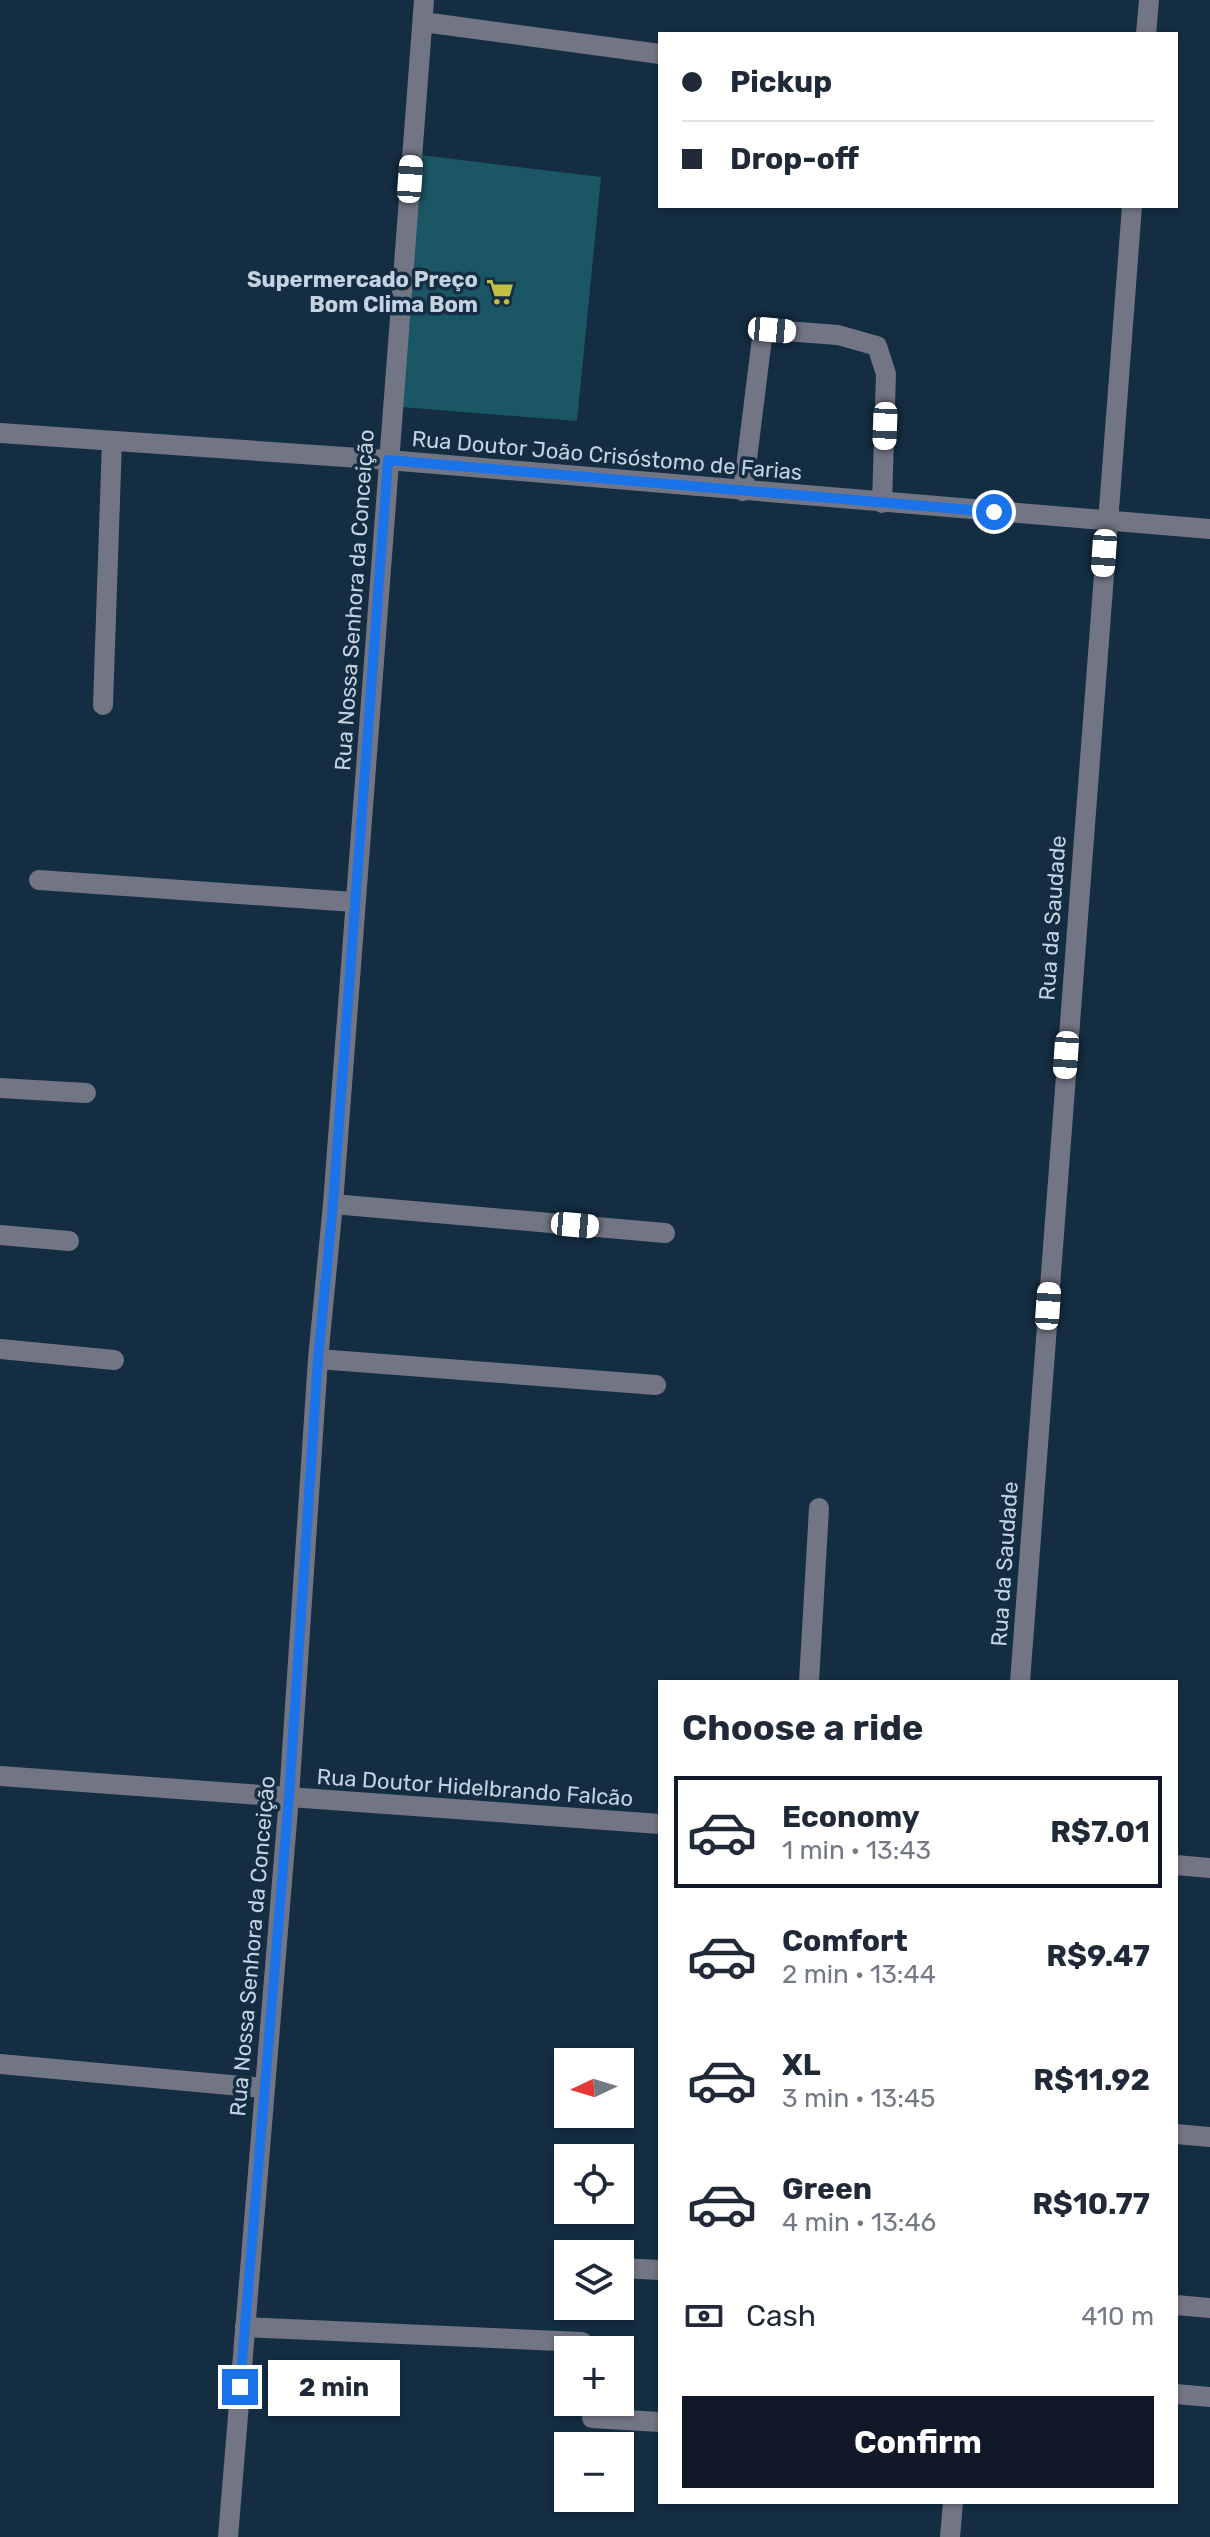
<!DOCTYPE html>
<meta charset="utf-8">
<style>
:root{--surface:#fff;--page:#f2f2f3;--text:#1f2937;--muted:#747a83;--line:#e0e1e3;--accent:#111827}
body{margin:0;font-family:Rubik,sans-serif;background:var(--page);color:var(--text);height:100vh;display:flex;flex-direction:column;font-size:30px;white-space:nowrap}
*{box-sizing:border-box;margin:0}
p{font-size:26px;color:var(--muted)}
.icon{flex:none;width:44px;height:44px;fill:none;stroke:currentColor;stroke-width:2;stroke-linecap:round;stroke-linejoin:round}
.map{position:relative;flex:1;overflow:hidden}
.drawer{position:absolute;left:658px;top:1680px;width:520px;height:824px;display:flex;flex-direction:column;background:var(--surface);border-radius:0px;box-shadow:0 2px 6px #0004}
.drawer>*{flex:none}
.guide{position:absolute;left:658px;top:32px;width:520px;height:176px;border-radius:0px;box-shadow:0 2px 6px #0004;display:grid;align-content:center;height:176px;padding:0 24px;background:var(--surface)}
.needle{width:52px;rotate:266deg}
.tools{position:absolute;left:554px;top:2048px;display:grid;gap:16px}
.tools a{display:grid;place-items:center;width:80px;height:80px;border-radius:0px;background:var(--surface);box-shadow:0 2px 6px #0004;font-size:40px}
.end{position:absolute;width:36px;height:36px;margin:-18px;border:10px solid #1a73e8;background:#fff;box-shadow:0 0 0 4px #fff}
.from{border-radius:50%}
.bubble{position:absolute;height:56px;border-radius:0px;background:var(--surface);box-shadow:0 2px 6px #0004;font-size:26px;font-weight:700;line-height:56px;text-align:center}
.car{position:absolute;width:24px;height:48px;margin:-24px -12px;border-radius:10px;box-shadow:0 0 6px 2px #0007;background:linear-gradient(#fff 24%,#345 0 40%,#fff 0 76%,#345 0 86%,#fff 0)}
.guide b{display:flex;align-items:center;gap:28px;height:76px;font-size:30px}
.guide b+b{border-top:2px solid var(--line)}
.guide i{width:20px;height:20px;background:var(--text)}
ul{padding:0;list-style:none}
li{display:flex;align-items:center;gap:24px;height:112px;margin:0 16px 12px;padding:0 8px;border:4px solid transparent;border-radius:0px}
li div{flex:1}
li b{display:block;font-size:30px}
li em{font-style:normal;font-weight:700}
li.active{border-color:var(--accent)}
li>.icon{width:72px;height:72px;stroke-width:1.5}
h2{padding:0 24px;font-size:36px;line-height:96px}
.pay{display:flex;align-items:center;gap:20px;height:88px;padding:0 24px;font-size:30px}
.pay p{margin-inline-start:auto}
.primary-button{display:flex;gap:16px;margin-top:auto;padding:16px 24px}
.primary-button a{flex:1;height:92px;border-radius:0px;background:var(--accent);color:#fff;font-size:32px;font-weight:700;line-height:92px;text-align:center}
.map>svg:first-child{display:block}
.building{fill:#1b5665}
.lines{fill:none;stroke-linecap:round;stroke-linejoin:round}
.minor{stroke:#727684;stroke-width:20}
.route{stroke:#1a73e8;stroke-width:10}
.labels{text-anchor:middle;stroke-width:7;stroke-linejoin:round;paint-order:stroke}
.poi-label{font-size:22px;font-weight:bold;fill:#c5d3e1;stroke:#142d42;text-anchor:end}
.street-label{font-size:22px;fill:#c5d3e1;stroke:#142d42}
</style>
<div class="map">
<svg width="1210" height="2537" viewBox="0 0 1210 2537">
<rect width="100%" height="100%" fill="#142d42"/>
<polygon class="building" points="421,155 601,177 577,421 401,407"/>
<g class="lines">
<g class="minor">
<polyline points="423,22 660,54"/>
<polyline points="1146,34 1149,0"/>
<polyline points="0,433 388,460 1210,529"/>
<polyline points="743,491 762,338 772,330 838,335 877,346 886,374 882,503"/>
<polyline points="103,705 112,441"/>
<polyline points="39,880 354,902"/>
<polyline points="0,1088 86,1093"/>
<polyline points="333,1204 665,1233"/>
<polyline points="0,1235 69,1241"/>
<polyline points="0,1349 114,1360"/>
<polyline points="318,1359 656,1385"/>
<polyline points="809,1682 819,1508"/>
<polyline points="1020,1682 1132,206"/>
<polyline points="0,1776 660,1824"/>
<polyline points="1176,1865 1210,1868"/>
<polyline points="0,2064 263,2088"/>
<polyline points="1176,2134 1210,2137"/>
<polyline points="620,2268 660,2270"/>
<polyline points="1176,2305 1210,2308"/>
<polyline points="245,2327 582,2342"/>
<polyline points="1176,2394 1210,2397"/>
<polyline points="592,2418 660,2422"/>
<polyline points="228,2537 289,1797 318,1359 333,1204 424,0"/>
<polyline points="950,2537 953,2502"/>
</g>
</g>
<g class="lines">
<polyline class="route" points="240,2387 289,1797 318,1359 333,1204 388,460 994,512"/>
</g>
<defs>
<g id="supermarket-bare" transform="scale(2.16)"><path d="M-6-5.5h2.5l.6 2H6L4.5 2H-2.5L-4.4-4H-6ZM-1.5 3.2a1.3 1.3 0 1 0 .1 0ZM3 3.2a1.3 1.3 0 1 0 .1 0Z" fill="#c1be40" stroke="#142d42" stroke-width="2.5" paint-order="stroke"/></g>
</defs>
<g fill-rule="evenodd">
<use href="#supermarket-bare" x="500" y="292"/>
</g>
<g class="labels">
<g class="poi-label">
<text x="478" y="287">Supermercado Preço<tspan x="478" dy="25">Bom Clima Bom</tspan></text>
</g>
<g class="street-label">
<text transform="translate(607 455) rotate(5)" y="8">Rua Doutor João Crisóstomo de Farias</text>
<text transform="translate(354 600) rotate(-86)" y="8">Rua Nossa Senhora da Conceição</text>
<text transform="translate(1052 918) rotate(-86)" y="8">Rua da Saudade</text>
<text transform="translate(1004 1564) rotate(-86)" y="8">Rua da Saudade</text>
<text transform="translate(475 1787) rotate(4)" y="8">Rua Doutor Hidelbrando Falcão</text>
<text transform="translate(252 1946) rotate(-85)" y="8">Rua Nossa Senhora da Conceição</text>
</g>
</g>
</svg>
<div class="tools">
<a><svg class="needle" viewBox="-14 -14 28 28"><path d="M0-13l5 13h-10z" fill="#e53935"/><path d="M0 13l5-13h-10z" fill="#747a83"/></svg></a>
<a><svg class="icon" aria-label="locate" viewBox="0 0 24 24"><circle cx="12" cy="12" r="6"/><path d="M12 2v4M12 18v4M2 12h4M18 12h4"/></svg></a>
<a><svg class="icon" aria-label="layers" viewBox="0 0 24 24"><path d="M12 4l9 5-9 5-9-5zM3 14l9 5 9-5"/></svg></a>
<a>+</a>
<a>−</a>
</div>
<i class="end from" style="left:994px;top:512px"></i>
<i class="end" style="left:240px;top:2387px"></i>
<div class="bubble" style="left:268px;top:2360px;width:132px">2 min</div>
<i class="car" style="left:410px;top:179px;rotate:4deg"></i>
<i class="car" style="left:772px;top:330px;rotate:95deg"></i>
<i class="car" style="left:885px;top:426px;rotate:182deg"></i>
<i class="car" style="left:1104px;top:553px;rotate:184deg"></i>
<i class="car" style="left:1066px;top:1055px;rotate:184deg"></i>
<i class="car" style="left:575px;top:1225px;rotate:95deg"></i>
<i class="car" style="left:1048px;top:1306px;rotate:4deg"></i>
<div class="guide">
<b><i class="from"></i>Pickup</b>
<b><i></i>Drop-off</b>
</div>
<section class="drawer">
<h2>Choose a ride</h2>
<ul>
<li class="active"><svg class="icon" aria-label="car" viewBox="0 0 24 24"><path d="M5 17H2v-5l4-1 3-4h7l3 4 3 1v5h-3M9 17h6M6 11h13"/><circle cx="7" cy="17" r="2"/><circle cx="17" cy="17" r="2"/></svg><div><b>Economy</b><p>1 min · 13:43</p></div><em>R$7.01</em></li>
<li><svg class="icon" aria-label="car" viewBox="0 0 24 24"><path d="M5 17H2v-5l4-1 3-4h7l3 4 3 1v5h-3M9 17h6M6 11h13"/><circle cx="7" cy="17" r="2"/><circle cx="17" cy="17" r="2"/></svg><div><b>Comfort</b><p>2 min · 13:44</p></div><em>R$9.47</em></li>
<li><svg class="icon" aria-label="car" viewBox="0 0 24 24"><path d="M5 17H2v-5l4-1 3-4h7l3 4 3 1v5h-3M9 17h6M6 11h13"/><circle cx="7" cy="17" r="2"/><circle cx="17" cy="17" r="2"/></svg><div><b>XL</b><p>3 min · 13:45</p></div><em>R$11.92</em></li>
<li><svg class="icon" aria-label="car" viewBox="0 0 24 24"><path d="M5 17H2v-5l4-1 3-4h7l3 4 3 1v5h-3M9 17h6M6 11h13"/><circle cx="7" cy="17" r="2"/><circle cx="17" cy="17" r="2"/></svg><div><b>Green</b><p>4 min · 13:46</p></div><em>R$10.77</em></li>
</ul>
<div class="pay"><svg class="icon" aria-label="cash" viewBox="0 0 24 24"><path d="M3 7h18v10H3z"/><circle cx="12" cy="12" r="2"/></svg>Cash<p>410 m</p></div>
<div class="primary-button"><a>Confirm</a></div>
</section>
</div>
